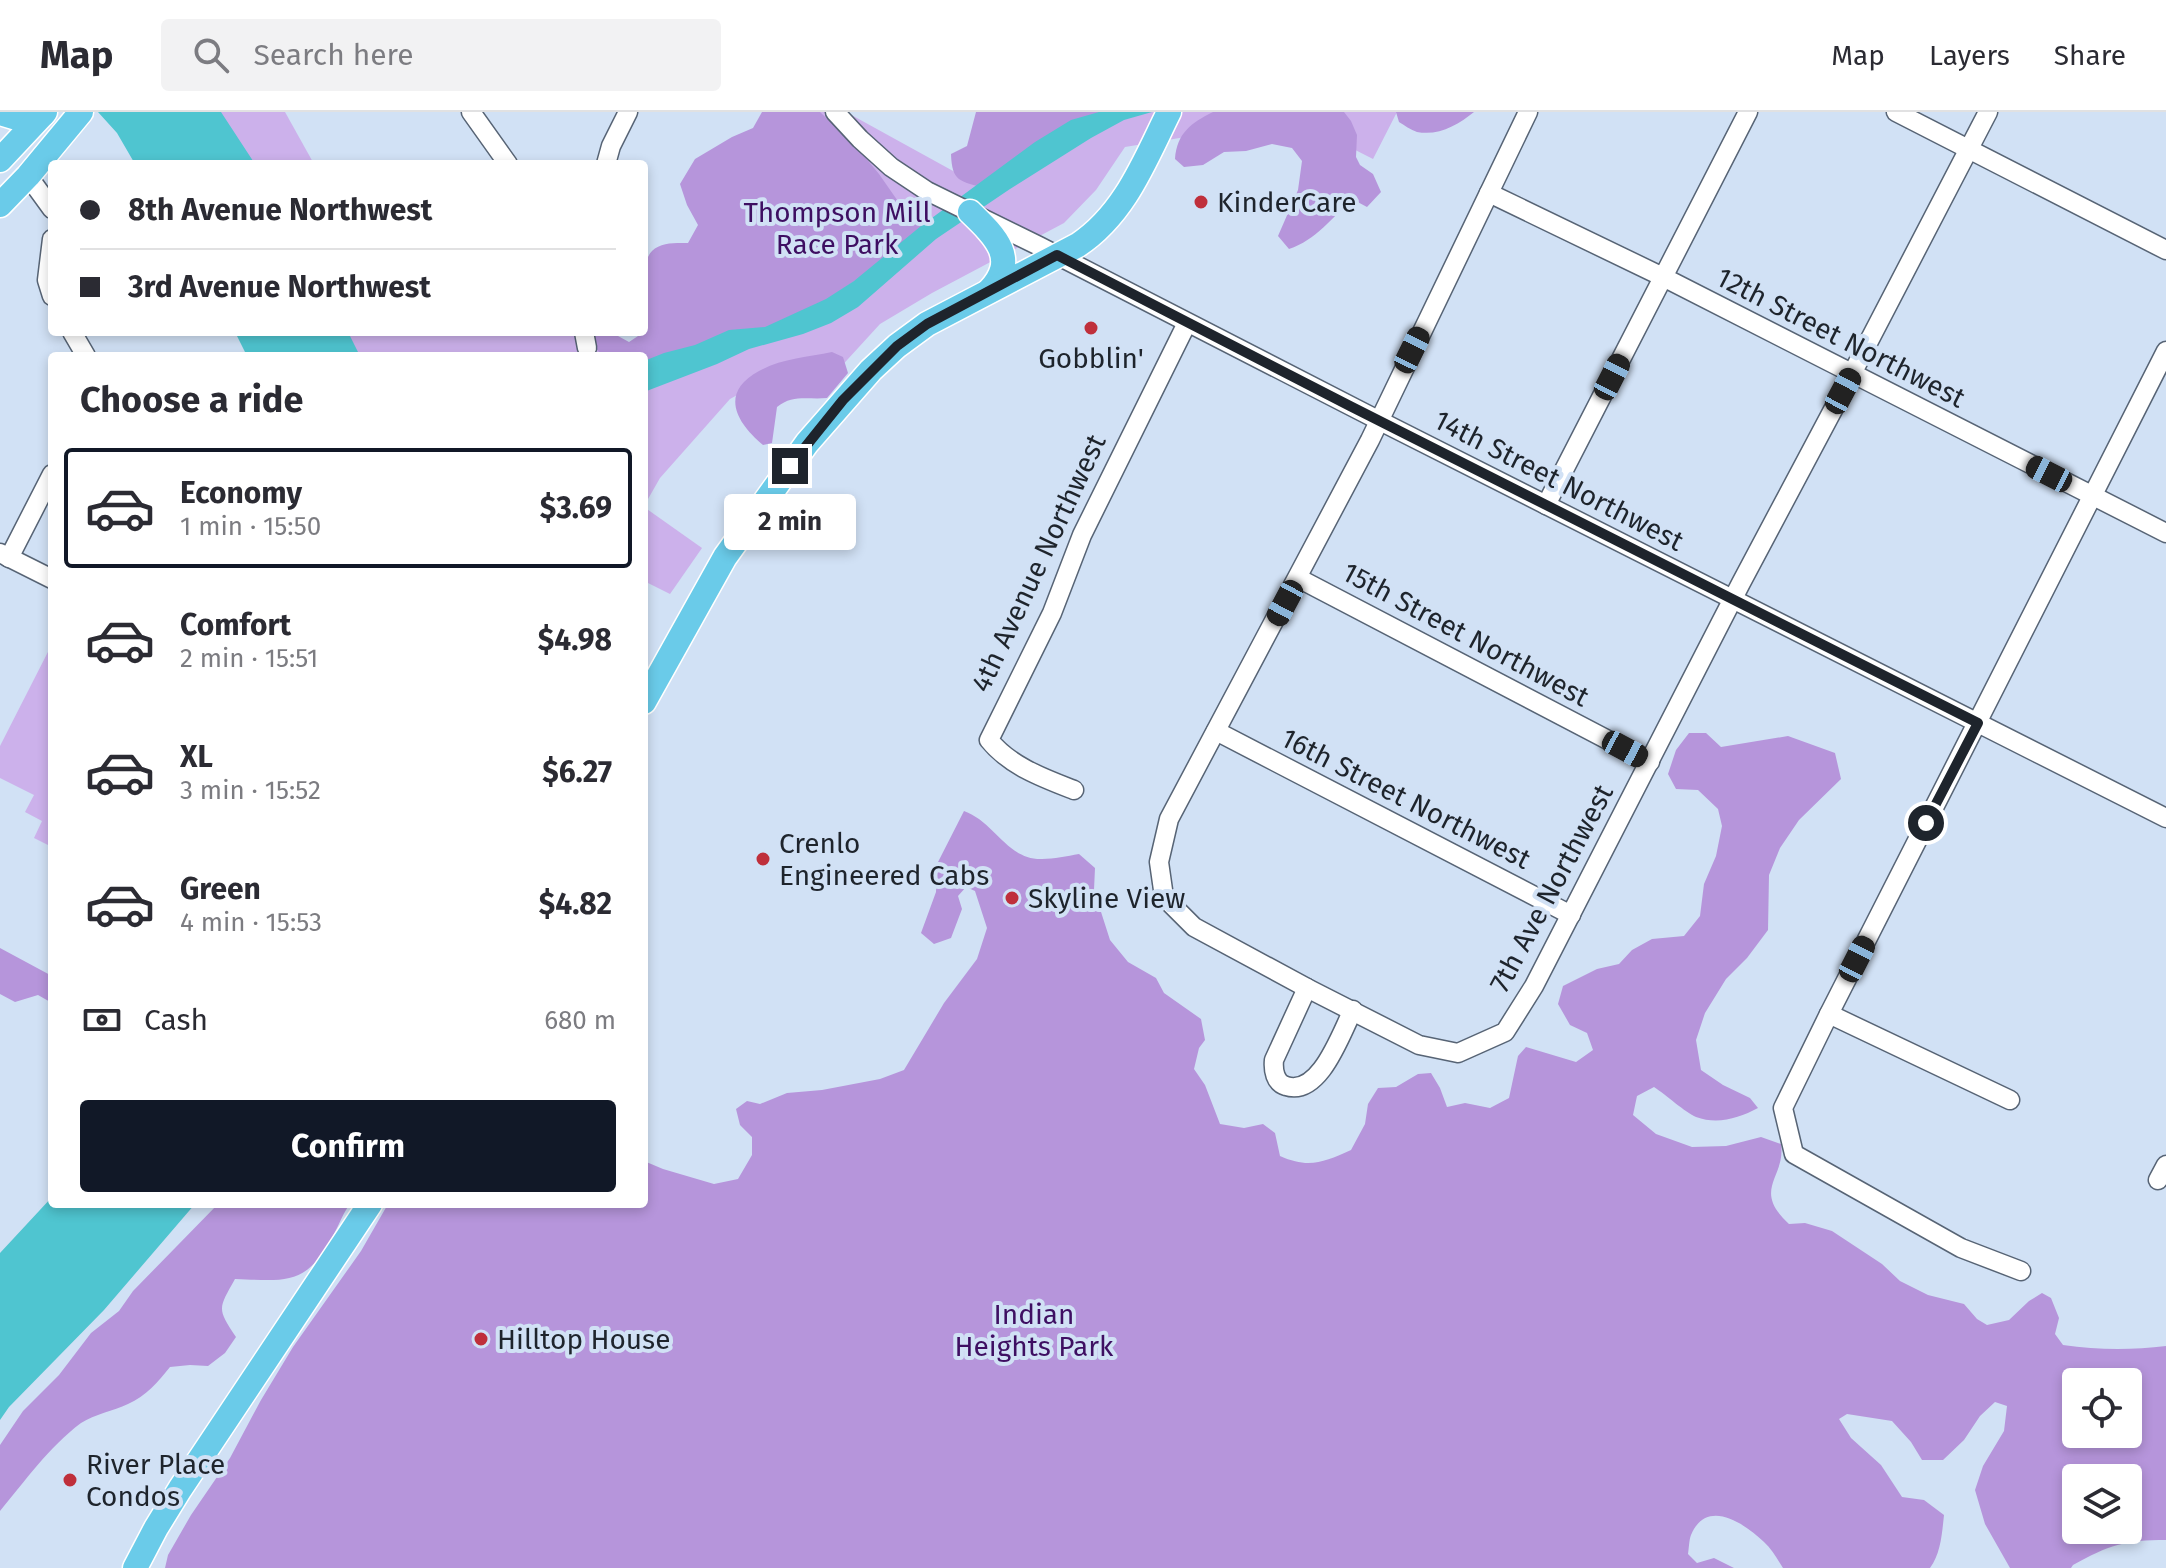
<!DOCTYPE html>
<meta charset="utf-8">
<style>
:root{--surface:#fff;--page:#f2f2f3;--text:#2b2b33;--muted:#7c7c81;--line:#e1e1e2;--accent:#111827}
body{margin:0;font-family:"Fira Sans",sans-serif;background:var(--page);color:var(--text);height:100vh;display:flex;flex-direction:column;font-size:30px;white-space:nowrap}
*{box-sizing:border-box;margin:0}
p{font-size:26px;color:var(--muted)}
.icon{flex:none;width:44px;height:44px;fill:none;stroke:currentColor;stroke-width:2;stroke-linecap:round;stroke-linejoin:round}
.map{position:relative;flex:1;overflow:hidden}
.details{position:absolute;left:48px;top:240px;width:600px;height:856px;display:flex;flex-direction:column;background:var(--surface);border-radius:8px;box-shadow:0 4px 12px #0003}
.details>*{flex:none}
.top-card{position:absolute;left:48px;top:48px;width:600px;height:176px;border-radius:8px;box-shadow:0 4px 12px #0003;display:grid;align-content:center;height:176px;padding:0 32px;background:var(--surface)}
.fabs{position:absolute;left:2062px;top:1256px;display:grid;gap:16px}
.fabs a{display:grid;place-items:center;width:80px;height:80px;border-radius:8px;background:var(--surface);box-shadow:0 4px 12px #0003;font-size:40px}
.end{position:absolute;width:36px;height:36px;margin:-18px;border:10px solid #1e242c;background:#fff;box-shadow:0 0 0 4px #fff}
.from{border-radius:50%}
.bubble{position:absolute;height:56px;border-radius:8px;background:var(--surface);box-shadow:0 4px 12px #0003;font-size:26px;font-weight:700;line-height:56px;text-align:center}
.car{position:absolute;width:24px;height:48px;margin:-24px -12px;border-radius:10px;box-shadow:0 0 6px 2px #0007;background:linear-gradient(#222 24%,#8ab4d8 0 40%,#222 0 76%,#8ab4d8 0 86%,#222 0)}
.top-card b{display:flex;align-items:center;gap:28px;height:76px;font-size:30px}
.top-card b+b{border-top:2px solid var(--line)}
.top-card i{width:20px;height:20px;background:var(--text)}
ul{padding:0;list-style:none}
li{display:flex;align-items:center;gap:24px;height:120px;margin:0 16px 12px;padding:0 16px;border:4px solid transparent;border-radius:8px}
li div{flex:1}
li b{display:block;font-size:30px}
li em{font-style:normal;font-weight:700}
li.on{border-color:var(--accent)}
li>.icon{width:72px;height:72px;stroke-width:1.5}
h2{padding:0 32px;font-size:36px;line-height:96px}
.pay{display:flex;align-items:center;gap:20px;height:88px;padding:0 32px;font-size:30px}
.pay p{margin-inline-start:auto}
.action{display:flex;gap:16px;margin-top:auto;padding:16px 32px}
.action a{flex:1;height:92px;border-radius:8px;background:var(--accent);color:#fff;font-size:32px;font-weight:700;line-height:92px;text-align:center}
header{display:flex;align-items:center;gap:48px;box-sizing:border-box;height:112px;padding:0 40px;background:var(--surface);border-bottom:2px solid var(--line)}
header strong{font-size:38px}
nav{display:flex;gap:44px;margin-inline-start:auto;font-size:28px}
.search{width:560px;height:72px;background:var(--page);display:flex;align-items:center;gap:20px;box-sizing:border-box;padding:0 28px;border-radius:8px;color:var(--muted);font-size:30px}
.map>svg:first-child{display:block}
.green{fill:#ccb1eb}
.forest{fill:#b695db;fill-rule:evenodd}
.water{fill:#4fc5d0}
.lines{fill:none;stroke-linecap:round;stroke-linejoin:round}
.minor-casing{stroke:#576475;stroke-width:21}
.major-casing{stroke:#fff;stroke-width:27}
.minor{stroke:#fff;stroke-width:18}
.major{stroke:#6acbe9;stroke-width:24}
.route{stroke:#1e242c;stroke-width:10}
.poi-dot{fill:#bf2f3b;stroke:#d1e1f5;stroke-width:3}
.labels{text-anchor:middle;stroke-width:8;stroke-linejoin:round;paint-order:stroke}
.poi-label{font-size:28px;fill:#1e242c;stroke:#d1e1f5;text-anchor:start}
.park-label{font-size:28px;fill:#3e0f62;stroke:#d1e1f5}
.street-label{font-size:28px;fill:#1e242c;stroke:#d1e1f5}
</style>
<header>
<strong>Map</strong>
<div class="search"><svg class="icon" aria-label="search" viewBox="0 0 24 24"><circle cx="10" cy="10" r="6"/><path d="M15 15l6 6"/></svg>Search here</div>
<nav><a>Map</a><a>Layers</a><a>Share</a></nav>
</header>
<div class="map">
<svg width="2166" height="1456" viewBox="0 0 2166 1456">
<rect width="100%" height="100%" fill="#d1e1f5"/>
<g class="green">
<polygon points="165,0 285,0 314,52 201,52"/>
<polygon points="778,0 846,0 964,65 997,0 1397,0 1373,47 1312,16 1234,17 1125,35 1096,78 1064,111 932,181 880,212 816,282 786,256 730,287 660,366 644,394 644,244 635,244"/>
<polygon points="291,220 592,220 608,244 304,244"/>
<polygon points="644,395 702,436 670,482 644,469"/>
<polygon points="52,532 52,735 34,726 42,709 25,700 34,683 0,666 0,634"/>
</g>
<g class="forest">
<path d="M762,0h58l36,34 23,28 23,33 14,12 8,10 -32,27 -99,66 -149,45v-11h-42l-11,-15 -1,-9h27l1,4 11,6 15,-10c0,-20 -6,-67 8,-81 9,-9 24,-8 36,-8l10,-18 -11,-20 -7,-21 15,-25 37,-22 21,-9z"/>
<path d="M976,0h140l-131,76c-25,-7 -33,-6 -34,-34l16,-8z"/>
<path d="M1213,0h131l7,9 6,14 -1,22 4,8 13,9 8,18 -14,15 -15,-8c-20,19 -36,41 -63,50l-11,-13 20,-46 4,-29 -10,-13 -20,-4 -26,7 -22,1 -21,13 -19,2 -9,-8c2,-26 16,-36 38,-47z"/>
<path d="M1396,0h78c-16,13 -35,24 -57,20 -6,-2 -13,-7 -18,-10z"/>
<path d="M832,240l11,5 5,16 -21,25c-19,2 -34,-4 -50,9l-5,36 -9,2c-27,-23 -44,-52 -4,-74 21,-12 49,-14 73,-19z"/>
<path d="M1689,621h17l15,14 67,-11 47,17 6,26 -42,41 -19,28 -11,27 -1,55 -21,28 -21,21 -21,34 -9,27 5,30 22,15 27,13 8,10c-19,10 -40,17 -62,9 -10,-4 -31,-23 -42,-30l-17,9 -4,19 23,19 36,13 34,-1 35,-9 20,7c5,34 -30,45 8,80l16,-1 27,8 50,33 18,17 28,14 36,9 13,15 10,6 22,-5 20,-19 13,-8 9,5 8,20 -4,16 8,11c35,5 69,5 103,1v194c-41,0 -57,5 -93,25l-2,3h-61l-25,-44 -10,-34 8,-24 21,-35 3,-25 -12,-4 -15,14 -16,24 -21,20h-21l-11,-18 -19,-21 -45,-7 -8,5 12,19 30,27 21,32 22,3 20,15c-2,18 -3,38 -14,53h-147c-6,-9 -11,-19 -19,-26 -19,-18 -57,-45 -73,-7 -2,5 -2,13 -3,19l9,9 17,-5 20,10h-1569l3,-13 23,-40 39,-57 31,-58 32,-53 68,-96 27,-47h256v-43l19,8 51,15 24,-5 14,-24v-18l-12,-12 -4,-16 11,-8 13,3 27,-11 35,-3 58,-11 24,-9 40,-67 33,-44 10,-31 -12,-37 -9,-4 -8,9 4,13 -11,29 -17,6 -13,-11 15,-41 1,-28 27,-53c31,11 43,49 78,48 12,0 25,-3 37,-5l16,14 -1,22 16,50 18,22 28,16 8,15 37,26 4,21 -6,8 -5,21 11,16 15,39 24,4 19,-4 12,9 5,23c29,13 44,6 71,-6l14,-26 3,-20 10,-16 18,-1 22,-13 13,-1 9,15 7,19 18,-4 25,5 19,-10 9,-42 8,-9 50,15 17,-12 -6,-17 -17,-8 -12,-21 5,-18 34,-17 22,-5 13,-14 20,-11 32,-3 16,-20 4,-32 12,-28 6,-30 -4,-17 -20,-19 -22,-1 -8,-15 8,-24zM2076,1270h52v52h-52zM2076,1366h52v52h-52z"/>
<polygon points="0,836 52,864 52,891 38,883 15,890 0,882"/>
<path d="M218,1092h132c-7,9 -10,19 -15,28 -28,54 -46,49 -100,47 -16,29 -19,29 1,58l-11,16 -17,13 -18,-1 -20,2c-12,15 -24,29 -42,37 -15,7 -33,10 -47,19 -32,24 -56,58 -81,88v-66l23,-34 36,-36 32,-42 28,-22 14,-20z"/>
</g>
<g class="water">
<polygon points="98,0 221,0 255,52 135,52 117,21"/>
<polygon points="1099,0 1152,0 1124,8 1091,26 1010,77 936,127 858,195 831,211 803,222 749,237 717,252 644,280 644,249 664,241 695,233 729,218 765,215 826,187 854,169 921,114 1035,30 1071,8"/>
<polygon points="235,220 348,220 360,244 247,244"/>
<polygon points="52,1085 52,1092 195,1092 104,1198 9,1295 0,1308 0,1141"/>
</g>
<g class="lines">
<g class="minor-casing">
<g id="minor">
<polyline points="471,0 508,52"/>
<polyline points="835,0 860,27 891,55 927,79 1039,134 1378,308 2166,706"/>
<polyline points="1528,0 1370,328 1169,707 1159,750 1164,785 1194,815 1307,876 1419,933 1458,941 1505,920 1534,874 1741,471 1843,279 1988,0"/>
<polyline points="1896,0 2166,138"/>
<polyline points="606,52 611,34 628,0"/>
<polyline points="28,64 52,97"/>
<polyline points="1489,81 1663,165 2166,421"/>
<polyline points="52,127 47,168 52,184"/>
<polyline points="72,220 86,244"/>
<polyline points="584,220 587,236"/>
<polyline points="1546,393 1748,0"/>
<polyline points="0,441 52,467"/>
<polyline points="9,446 52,362"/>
<polyline points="1298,466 1650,650"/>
<polyline points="1216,619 1571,803"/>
<path d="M1074,678c-31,-12 -64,-24 -85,-50l63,-127 30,-78 105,-212"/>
<path d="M1307,876l-33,72c-1,10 1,23 12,26 34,11 55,-53 67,-76"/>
<polyline points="1829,902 2010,988"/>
<polyline points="2158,1068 2166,1053"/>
<polyline points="2021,1159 1961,1136 1794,1042 1783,996 1829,902 2166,239"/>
</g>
</g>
<g class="major-casing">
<g id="major">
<polyline points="0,1 20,7 43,2"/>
<polyline points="0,48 45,0"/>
<polyline points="0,93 28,64 81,0"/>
<path d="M970,100c26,25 49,47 19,79"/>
<path d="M644,590l81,-145 82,-114 64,-73 26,-24 30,-22 151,-79c47,-31 67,-85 91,-133"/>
<polyline points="135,1456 156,1416 180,1377 370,1092"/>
</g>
</g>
<use href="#minor" class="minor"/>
<use href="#major" class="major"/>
</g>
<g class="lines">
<polyline class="route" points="790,354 843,288 897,234 927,212 1057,143 1350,294 1978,611 1926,711"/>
</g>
<g class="poi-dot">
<circle cx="1201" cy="90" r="8"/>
<circle cx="1091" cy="216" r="8"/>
<circle cx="763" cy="747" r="8"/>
<circle cx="1012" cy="786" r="8"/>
<circle cx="481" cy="1227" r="8"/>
<circle cx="70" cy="1368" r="8"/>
</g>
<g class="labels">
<g class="poi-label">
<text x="1217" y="100">KinderCare</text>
<text x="1091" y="256" text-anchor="middle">Gobblin'</text>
<text x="779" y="741">Crenlo<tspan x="779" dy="32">Engineered Cabs</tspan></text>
<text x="1028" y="796">Skyline View</text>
<text x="497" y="1237">Hilltop House</text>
<text x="86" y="1362">River Place<tspan x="86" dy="32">Condos</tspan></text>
</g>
<g class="park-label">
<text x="837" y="110">Thompson Mill<tspan x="837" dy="32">Race Park</tspan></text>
<text x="1034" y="1212">Indian<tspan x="1034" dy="32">Heights Park</tspan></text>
</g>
<g class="street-label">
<text transform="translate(1841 225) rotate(27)" y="10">12th Street Northwest</text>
<text transform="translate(1559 368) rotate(27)" y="10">14th Street Northwest</text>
<text transform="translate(1038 451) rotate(-65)" y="10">4th Avenue Northwest</text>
<text transform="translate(1466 522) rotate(28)" y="10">15th Street Northwest</text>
<text transform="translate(1406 686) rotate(27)" y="10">16th Street Northwest</text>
<text transform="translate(1551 776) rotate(-62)" y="10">7th Ave Northwest</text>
</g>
</g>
</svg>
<div class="fabs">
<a><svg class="icon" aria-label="locate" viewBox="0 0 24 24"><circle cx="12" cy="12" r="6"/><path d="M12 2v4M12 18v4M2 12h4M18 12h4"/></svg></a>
<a><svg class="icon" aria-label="layers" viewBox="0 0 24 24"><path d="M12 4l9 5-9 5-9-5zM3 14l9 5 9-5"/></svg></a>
</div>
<i class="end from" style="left:1926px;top:711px"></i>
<i class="end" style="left:790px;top:354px"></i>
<div class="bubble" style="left:724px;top:382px;width:132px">2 min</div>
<i class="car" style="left:1412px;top:238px;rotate:26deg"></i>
<i class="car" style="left:1612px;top:265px;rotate:27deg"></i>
<i class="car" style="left:1843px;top:279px;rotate:28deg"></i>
<i class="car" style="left:2049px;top:362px;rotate:297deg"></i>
<i class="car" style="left:1285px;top:491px;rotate:208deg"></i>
<i class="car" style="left:1625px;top:637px;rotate:118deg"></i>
<i class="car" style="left:1857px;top:847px;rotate:27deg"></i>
<div class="top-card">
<b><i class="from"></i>8th Avenue Northwest</b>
<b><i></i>3rd Avenue Northwest</b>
</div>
<section class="details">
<h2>Choose a ride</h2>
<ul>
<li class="on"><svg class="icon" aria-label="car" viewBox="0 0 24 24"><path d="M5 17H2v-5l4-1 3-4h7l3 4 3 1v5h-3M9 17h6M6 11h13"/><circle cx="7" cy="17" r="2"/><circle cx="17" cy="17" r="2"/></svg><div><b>Economy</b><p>1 min · 15:50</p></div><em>$3.69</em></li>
<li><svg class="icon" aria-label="car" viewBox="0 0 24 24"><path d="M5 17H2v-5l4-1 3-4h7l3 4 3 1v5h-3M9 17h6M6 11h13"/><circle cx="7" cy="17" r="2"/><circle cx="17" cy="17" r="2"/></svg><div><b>Comfort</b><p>2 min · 15:51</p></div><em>$4.98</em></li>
<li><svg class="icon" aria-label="car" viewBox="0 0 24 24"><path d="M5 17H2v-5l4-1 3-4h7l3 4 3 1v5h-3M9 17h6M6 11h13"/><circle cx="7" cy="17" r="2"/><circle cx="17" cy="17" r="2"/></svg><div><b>XL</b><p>3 min · 15:52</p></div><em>$6.27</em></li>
<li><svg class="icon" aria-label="car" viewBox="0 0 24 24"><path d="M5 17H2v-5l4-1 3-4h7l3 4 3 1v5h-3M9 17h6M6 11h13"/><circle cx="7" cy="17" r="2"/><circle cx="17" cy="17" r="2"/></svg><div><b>Green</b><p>4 min · 15:53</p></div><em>$4.82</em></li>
</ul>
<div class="pay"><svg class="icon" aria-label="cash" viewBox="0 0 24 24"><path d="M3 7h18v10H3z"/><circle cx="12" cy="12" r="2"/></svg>Cash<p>680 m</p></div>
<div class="action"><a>Confirm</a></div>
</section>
</div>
